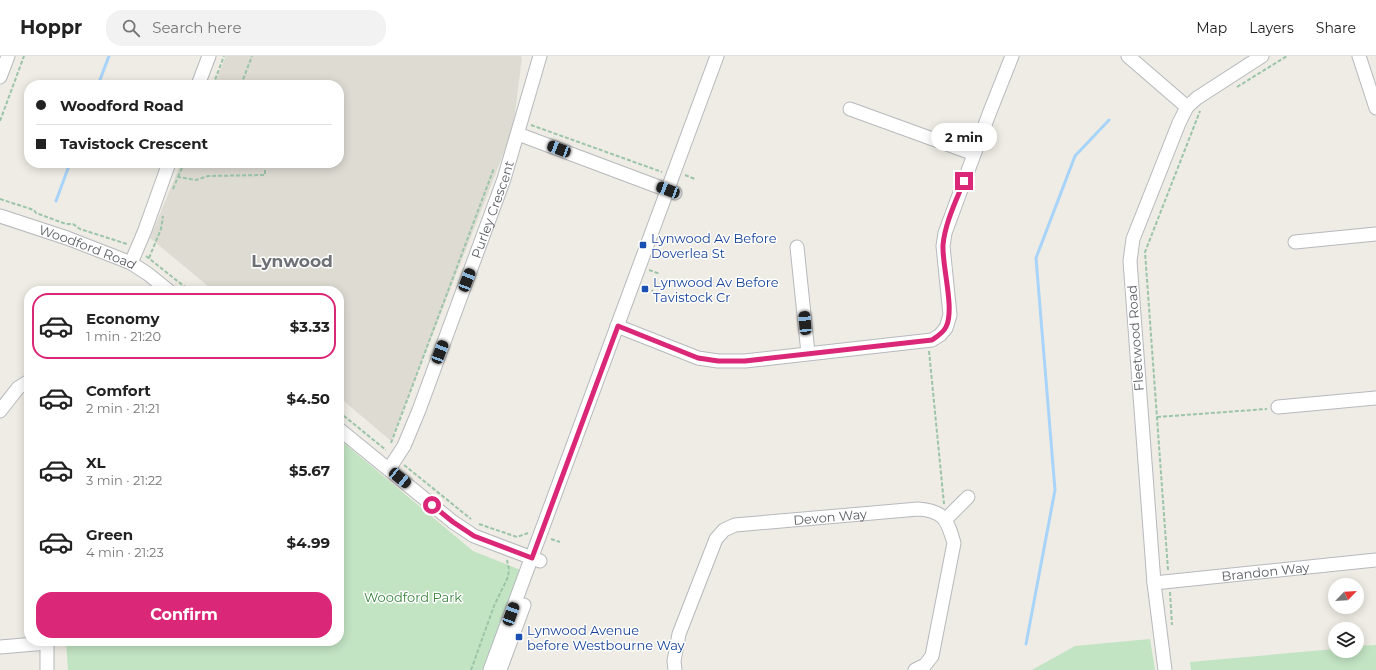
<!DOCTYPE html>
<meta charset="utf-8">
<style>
:root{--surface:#fff;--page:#f2f2f2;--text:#222;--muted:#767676;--line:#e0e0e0;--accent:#db2777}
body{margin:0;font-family:Montserrat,sans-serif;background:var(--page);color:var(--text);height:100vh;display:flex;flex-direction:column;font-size:15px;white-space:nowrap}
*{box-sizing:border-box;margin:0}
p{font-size:13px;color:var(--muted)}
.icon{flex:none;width:22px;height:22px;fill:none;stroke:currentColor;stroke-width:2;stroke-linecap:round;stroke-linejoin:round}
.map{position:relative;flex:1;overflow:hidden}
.side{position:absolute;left:24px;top:230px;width:320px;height:360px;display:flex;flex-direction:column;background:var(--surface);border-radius:16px;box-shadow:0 2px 10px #0003}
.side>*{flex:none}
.hud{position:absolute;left:24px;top:24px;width:320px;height:88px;border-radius:16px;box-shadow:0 2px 10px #0003;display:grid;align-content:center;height:88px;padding:0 12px;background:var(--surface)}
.needle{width:26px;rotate:65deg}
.fabs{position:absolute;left:1328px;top:522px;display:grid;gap:8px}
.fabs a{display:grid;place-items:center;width:36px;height:36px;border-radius:50%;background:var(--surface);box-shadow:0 2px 10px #0003;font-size:20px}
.end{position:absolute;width:18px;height:18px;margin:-9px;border:5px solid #db2777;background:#fff;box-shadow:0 0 0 2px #fff}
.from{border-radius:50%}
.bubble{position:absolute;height:28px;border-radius:14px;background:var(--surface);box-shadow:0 2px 10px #0003;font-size:13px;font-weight:700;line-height:28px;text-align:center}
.car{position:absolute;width:12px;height:24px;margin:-12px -6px;border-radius:5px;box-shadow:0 0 3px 1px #0007;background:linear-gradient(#222 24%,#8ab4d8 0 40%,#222 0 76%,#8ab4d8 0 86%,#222 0)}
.hud b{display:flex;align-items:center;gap:14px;height:38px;font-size:15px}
.hud b+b{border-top:1px solid var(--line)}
.hud i{width:10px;height:10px;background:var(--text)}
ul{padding:7px 0 0;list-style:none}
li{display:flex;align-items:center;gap:12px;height:66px;margin:0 8px 6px;padding:0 4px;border:2px solid transparent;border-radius:16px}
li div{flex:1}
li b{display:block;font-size:15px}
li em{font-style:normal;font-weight:700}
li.active{border-color:var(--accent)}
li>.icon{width:36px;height:36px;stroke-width:1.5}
.primary-button{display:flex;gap:8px;margin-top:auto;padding:8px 12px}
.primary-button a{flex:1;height:46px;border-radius:16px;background:var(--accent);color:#fff;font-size:16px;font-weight:700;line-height:46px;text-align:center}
header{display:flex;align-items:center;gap:24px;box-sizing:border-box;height:56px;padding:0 20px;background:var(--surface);border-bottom:1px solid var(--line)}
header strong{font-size:19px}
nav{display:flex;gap:22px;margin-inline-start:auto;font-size:14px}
.search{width:280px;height:36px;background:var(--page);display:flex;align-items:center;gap:10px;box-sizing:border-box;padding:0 14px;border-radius:16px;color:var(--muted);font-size:15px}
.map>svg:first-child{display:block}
.education{fill:#dddbd2}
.green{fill:#c2e4c3}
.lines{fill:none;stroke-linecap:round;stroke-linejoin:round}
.stream{stroke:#a8d4fa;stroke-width:3}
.minor-casing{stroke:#b6b9bd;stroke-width:15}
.path{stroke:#9cc4a8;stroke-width:2;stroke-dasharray:4 2;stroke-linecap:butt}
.minor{stroke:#fff;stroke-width:13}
.route{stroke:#db2777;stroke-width:5}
.transit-dot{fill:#1a4fb4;stroke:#fff;stroke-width:1.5}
.labels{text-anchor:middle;stroke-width:3;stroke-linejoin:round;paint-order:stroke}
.street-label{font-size:13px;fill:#5c5f64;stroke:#fff}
.transit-label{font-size:13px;fill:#164399;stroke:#fff;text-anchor:start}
.park-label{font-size:13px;fill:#3a8440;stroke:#fff}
.district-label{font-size:17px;font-weight:bold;fill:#6d7176;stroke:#fff}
</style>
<header>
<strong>Hoppr</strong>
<div class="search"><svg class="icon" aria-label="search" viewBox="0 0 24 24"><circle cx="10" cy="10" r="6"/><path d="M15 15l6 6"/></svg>Search here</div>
<nav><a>Map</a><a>Layers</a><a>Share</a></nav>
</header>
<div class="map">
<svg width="1376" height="614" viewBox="0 0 1376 614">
<rect width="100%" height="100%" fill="#eeece4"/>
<polygon class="education" points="226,0 520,0 522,1 513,73 391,385 339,341 339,235 214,235 150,182 181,107 339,107 339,29 214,29"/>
<g class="green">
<polygon points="339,383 473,495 523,515 488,614 68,614 66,585 339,585"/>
<polygon points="1150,583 1155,614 1032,614 1075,590"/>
<polygon points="1376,589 1376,614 1191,614 1190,606 1335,593 1335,595 1357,595 1357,590"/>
</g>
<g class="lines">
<g class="stream">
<polyline points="98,29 109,0"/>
<polyline points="56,145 70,107"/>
<polyline points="1026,588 1055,434 1036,202 1075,100 1109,64"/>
</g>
<g class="minor-casing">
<g id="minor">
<polyline points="1128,0 1187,51"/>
<polyline points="1359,0 1376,52"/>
<polyline points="0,21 8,0"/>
<polyline points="198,29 209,0"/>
<polyline points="850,53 974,98"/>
<polyline points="518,78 675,137"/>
<path id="s1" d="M0,160l67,22 49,19 15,6 17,11 21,17"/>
<polyline points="1295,186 1376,178"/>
<polyline points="797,191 808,297"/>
<polyline points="131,207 145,174 169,107"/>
<polyline points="617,270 698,302 718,305 745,305 932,284 940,279 946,272 950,259 943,190 945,177 989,58 1012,0"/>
<polyline points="1278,351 1376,342"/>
<polyline points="0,355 18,332 29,325"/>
<polyline points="339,373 453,466 474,480 540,505"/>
<path id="s2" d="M389,413l15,-23 15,-36 85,-231 36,-123"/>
<polyline points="945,464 968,441"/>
<path id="s3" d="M1154,527l222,-23"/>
<polyline points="47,585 47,614"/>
<polyline points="0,591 47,587"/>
<polyline points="490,614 717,0"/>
<polyline points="500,614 524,549"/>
<path id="s4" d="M675,614l-1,-9 5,-27 37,-95 8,-9 11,-5 183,-16c26,2 29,10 36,34l-22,113 -7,9 -10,5"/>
<polyline points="1165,614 1154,527 1130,205 1133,183 1179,67 1187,51 1197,42 1262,0"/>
</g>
</g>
<g class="path">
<polyline points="213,29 224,0"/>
<polyline points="241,29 252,0"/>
<polyline points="1237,31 1287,0"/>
<polyline points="0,65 24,0"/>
<polyline points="531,69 662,116"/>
<polyline points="685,119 695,123"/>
<polyline points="178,121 184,107"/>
<polyline points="173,133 178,121 196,124 208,120 265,119 265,107"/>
<polyline points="0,143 34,154 36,157 66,168 73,168 80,173 127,188"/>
<polyline points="146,200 190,235"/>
<polyline points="149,202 161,173 163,160"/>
<polyline points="649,214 660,218"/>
<polyline points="646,232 653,235"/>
<polyline points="929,295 944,448"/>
<polyline points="339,356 386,394"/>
<polyline points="1157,361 1267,353"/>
<polyline points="391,387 494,112"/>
<polyline points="404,409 471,463"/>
<polyline points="479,468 517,481 528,477"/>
<polyline points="551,483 560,486"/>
<polyline points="1168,514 1145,196 1200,55"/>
<polyline points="1170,536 1172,569"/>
<polyline points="471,614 494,550 508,521 509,513 507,504"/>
</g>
<use href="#minor" class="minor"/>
</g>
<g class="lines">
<path class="route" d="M432,449l21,17 21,14 58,22 86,-232 80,32 20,3h27l187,-21c6,-4 11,-7 14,-13 9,-18 -4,-60 -3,-82 2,-22 13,-44 21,-64"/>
</g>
<g class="transit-dot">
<rect x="639" y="185" width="8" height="8" rx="2"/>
<rect x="641" y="229" width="8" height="8" rx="2"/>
<rect x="515" y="577" width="8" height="8" rx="2"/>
</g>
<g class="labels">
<g class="street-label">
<text dy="5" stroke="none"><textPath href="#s2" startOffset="280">Purley Crescent</textPath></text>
<text dy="5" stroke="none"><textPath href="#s1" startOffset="93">Woodford Road</textPath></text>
<text transform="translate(1135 282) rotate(-94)" y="5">Fleetwood Road</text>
<text dy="5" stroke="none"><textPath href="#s4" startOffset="258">Devon Way</textPath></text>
<text dy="5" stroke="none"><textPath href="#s3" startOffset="112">Brandon Way</textPath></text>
</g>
<g class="transit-label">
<text x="651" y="187">Lynwood Av Before<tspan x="651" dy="15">Doverlea St</tspan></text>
<text x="653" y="231">Lynwood Av Before<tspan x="653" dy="15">Tavistock Cr</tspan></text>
<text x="527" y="579">Lynwood Avenue<tspan x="527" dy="15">before Westbourne Way</tspan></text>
</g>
<g class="park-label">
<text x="413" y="546">Woodford Park</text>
</g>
<g class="district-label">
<text x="292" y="211">Lynwood</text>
</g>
</g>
</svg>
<div class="fabs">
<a><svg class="needle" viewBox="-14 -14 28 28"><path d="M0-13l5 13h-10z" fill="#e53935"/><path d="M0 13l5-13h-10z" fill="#767676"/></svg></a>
<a><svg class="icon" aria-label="layers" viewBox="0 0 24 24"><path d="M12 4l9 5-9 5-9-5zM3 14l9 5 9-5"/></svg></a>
</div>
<i class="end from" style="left:432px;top:449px"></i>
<i class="end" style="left:964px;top:125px"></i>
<div class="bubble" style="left:931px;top:67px;width:66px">2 min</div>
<i class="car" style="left:559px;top:93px;rotate:291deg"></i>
<i class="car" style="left:668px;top:134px;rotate:291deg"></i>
<i class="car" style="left:467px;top:224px;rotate:21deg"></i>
<i class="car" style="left:805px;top:267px;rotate:355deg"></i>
<i class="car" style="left:440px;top:296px;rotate:21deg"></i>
<i class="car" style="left:400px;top:422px;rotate:129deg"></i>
<i class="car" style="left:511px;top:558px;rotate:20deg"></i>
<div class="hud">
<b><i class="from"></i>Woodford Road</b>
<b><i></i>Tavistock Crescent</b>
</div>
<section class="side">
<ul>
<li class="active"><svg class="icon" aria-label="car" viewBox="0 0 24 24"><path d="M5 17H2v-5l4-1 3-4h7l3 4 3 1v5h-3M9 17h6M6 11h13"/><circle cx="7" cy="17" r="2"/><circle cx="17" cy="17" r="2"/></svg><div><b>Economy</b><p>1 min · 21:20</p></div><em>$3.33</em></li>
<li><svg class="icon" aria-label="car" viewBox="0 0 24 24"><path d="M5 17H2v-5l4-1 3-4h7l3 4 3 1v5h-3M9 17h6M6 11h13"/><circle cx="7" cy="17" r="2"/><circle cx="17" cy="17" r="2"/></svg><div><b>Comfort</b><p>2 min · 21:21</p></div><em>$4.50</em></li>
<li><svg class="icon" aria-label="car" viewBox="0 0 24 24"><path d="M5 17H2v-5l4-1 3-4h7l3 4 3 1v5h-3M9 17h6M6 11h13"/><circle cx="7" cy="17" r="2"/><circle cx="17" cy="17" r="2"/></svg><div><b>XL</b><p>3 min · 21:22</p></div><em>$5.67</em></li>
<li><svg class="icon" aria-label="car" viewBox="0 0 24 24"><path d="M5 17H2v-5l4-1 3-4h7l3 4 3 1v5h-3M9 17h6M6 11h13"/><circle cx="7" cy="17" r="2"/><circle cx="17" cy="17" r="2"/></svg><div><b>Green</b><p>4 min · 21:23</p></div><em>$4.99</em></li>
</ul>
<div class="primary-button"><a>Confirm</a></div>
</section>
</div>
